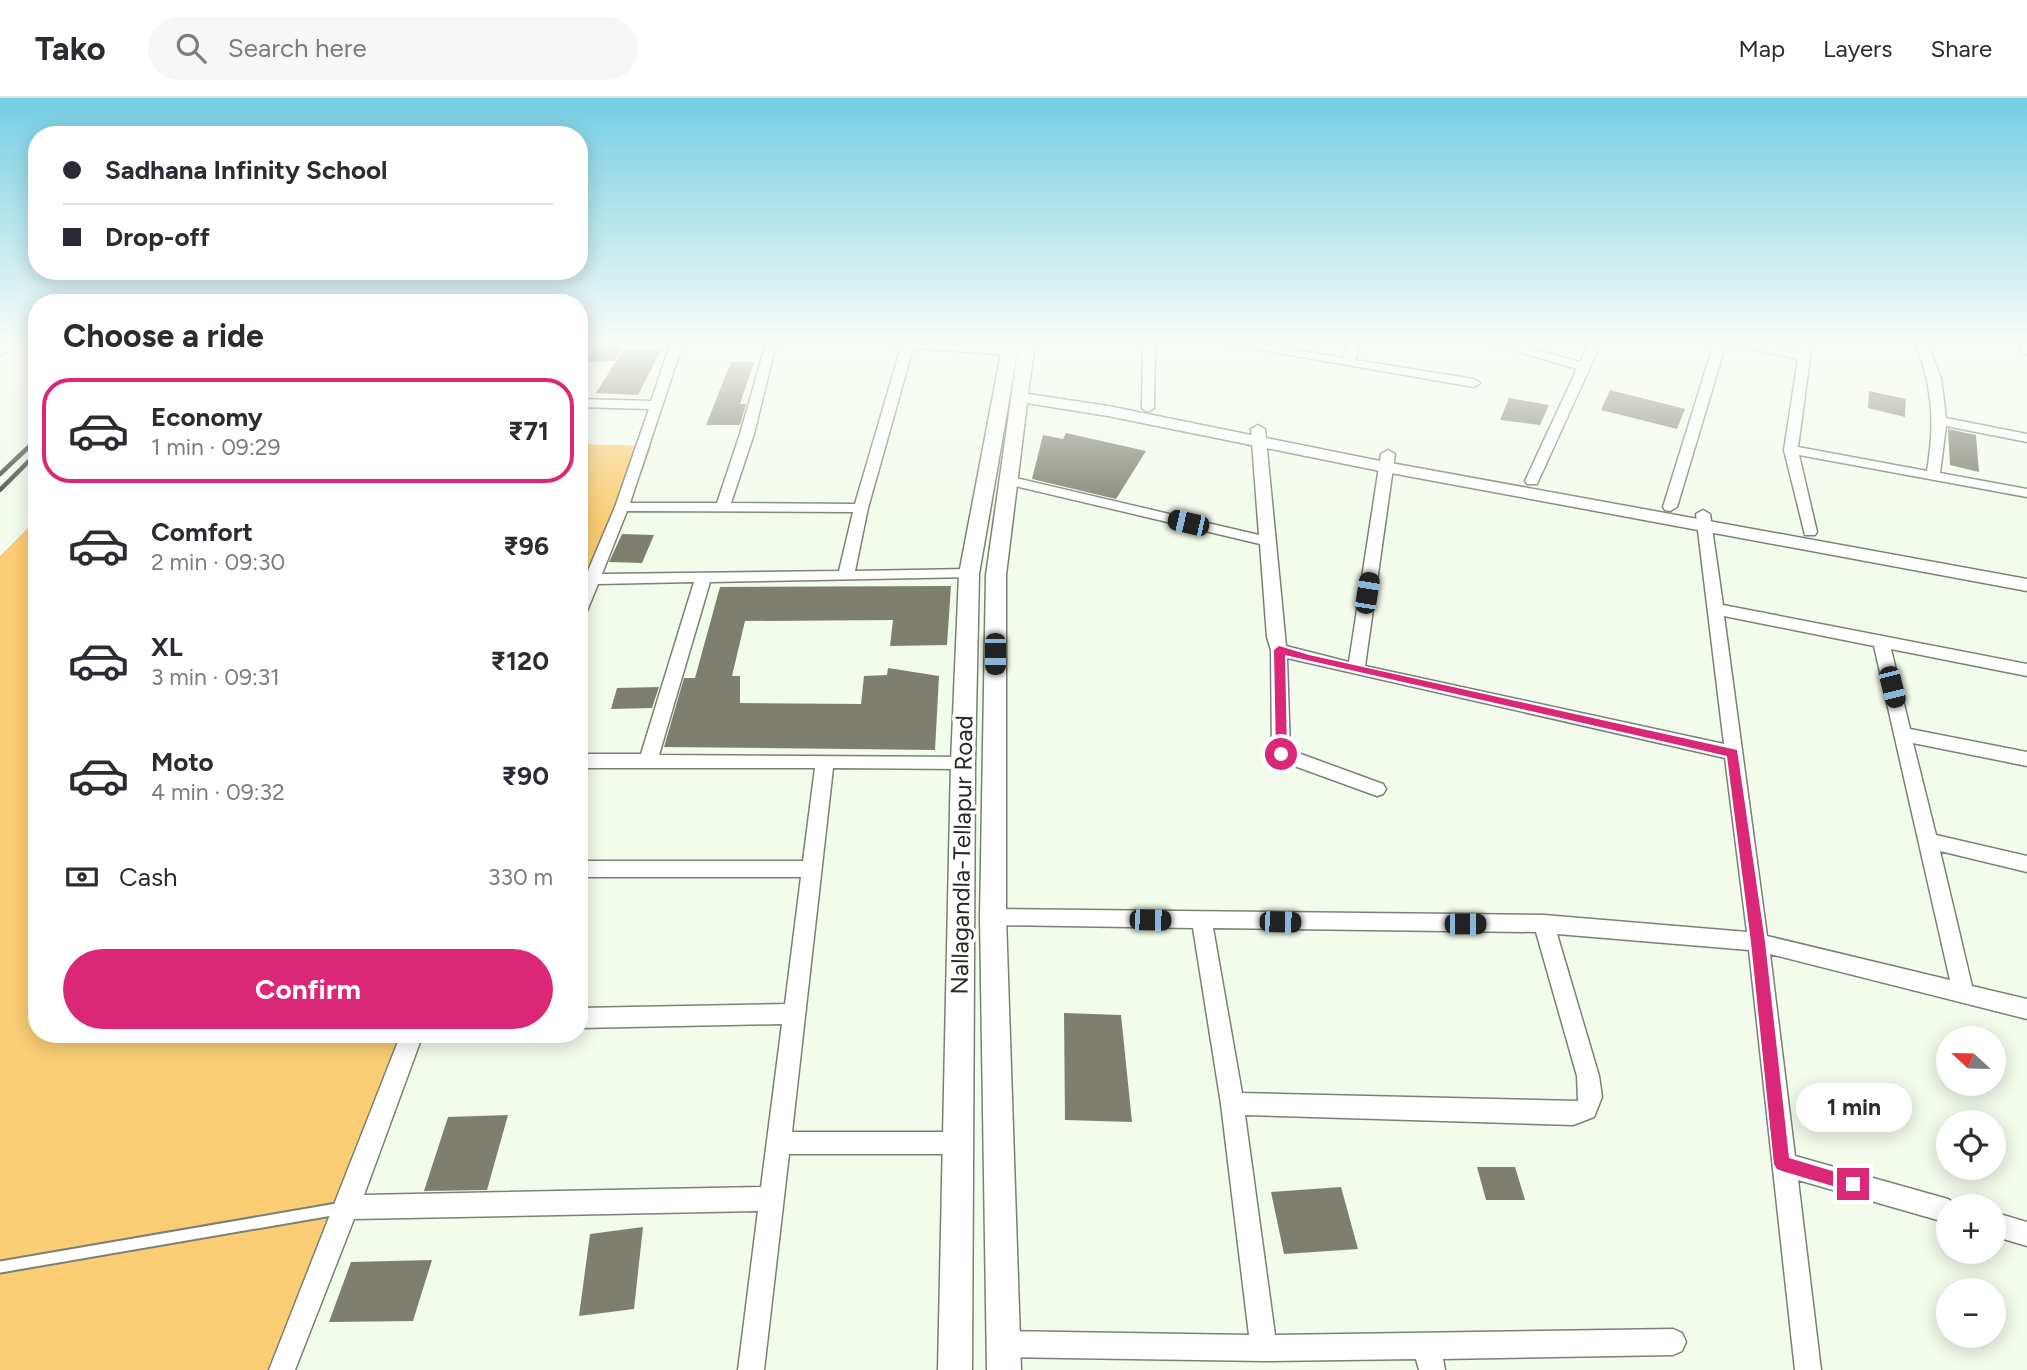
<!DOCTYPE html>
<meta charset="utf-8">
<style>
:root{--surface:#fff;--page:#f7f7f7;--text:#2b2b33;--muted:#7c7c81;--line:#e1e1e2;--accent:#db2777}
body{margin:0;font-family:Figtree,sans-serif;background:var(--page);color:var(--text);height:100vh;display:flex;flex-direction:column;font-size:26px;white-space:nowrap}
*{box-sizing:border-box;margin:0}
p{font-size:23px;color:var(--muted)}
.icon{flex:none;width:38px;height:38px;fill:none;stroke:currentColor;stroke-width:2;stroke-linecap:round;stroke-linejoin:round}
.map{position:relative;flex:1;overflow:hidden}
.details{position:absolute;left:28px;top:196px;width:560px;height:749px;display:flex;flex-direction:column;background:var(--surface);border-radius:28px;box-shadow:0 4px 18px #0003}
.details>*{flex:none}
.hud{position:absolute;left:28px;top:28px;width:560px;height:154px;border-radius:28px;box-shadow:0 4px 18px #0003;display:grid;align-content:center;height:154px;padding:0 35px;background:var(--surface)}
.needle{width:46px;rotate:292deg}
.buttons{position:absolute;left:1936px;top:928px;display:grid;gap:14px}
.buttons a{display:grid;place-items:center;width:70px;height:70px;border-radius:50%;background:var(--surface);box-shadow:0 4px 18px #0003;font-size:35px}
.end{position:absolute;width:32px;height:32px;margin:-16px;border:9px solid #db2777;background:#fff;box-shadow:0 0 0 4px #fff}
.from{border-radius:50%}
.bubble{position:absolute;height:49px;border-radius:24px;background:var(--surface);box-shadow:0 4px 18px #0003;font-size:23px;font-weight:700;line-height:49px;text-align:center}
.car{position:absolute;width:21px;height:42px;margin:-21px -10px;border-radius:9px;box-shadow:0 0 5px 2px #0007;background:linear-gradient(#222 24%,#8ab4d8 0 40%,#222 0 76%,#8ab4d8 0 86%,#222 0)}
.hud b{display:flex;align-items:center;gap:24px;height:66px;font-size:26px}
.hud b+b{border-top:2px solid var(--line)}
.hud i{width:18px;height:18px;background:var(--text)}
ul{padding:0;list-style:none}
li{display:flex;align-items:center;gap:21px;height:105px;margin:0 14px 10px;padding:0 21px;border:4px solid transparent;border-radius:28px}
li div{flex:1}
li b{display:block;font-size:26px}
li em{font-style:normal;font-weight:700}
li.selected{border-color:var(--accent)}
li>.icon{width:63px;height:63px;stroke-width:1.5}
h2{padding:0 35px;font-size:32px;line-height:84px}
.pay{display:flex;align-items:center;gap:18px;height:77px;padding:0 35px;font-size:26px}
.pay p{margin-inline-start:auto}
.cta{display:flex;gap:14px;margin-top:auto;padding:14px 35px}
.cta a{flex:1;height:80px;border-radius:42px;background:var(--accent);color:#fff;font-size:28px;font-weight:700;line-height:80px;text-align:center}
header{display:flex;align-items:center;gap:42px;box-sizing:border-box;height:98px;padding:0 35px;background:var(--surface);border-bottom:2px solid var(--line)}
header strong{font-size:33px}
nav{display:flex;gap:38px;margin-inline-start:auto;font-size:24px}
.search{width:490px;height:63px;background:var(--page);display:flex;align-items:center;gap:18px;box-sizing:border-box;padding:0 24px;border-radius:38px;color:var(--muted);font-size:26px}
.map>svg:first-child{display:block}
.green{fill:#fbcd75}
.building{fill:#7f7f71}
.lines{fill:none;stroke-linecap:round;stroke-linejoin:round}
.service-casing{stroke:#7a8174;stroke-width:15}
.minor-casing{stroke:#7a8174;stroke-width:3}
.tertiary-casing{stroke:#7a8174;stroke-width:3}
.service{stroke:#fff;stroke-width:11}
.minor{fill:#fff;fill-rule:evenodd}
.tertiary{fill:#fff;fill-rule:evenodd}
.rail{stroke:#40443d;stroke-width:4.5}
.route{fill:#db2777}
.labels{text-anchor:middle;stroke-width:7;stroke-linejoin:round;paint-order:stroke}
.street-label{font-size:24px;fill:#272a25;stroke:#fff}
</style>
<header>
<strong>Tako</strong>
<div class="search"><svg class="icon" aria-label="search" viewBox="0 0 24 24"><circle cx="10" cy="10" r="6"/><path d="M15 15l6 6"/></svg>Search here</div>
<nav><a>Map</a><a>Layers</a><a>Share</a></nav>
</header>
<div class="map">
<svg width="2027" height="1272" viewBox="0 0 2027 1272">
<rect width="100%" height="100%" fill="#f3fbed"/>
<g class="green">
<polygon points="579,346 652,348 579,535"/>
<polygon points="37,421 37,936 423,936 293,1272 0,1272 0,458"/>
</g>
<g class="building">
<polygon points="593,245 623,245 615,263 586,264"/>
<polygon points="623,252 661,252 638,297 596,295"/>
<polygon points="731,264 754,264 740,306 746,306 740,327 706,327"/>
<polygon points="1610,292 1685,311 1677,331 1601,312"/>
<polygon points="1869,293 1906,301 1905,319 1868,310"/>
<polygon points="1509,300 1549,307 1540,327 1500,322"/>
<polygon points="1948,331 1976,337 1979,374 1950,367"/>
<polygon points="1066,335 1146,353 1116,401 1032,381 1043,337 1063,341"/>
<polygon points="622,436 654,437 642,465 609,464"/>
<polygon points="951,488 947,547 890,548 893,522 745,523 732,578 740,578 740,605 861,606 864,578 887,577 888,570 939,578 935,652 664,649 684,580 695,580 720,489"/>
<polygon points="659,589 652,610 611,611 617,590"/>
<polygon points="1064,915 1121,917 1132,1024 1065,1022"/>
<polygon points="508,1017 487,1092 424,1093 448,1019"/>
<polygon points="1477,1069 1515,1069 1525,1102 1486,1102"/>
<polygon points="1341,1089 1358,1151 1284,1156 1271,1094"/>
<polygon points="643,1129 634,1211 579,1218 590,1136"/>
<polygon points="432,1162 413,1223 329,1224 351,1164"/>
</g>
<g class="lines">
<g class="service-casing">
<polyline id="service" points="0,1169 343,1110"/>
</g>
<g class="minor-casing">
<g id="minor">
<path d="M671,245h12l-53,160h87l23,-69 26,-91h13l-4,5 -21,86 -23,69 124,1 46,-157 -12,-4 121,4 6,4 -6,4 -97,-7 -45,160 -13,63 114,-2 8,5 -3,3 -264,5 -51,173 310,2 3,5 -3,5 -6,2 -130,-1 -41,364h166l8,3 4,8 -4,8 -8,3h-169l-25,216h-26l20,-159 -404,8 -59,151h-26l132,-336h22l-59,161 397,-8 21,-163 -203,4v-20l206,-4 16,-127h-222v-16h224l12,-93h-236v-14h62l53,-172 -96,2 -11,27 -8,5v-24l36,-85 34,-98 -70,-2v-8l72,2zM627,413l226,1 -14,59 -237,3z"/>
<polygon points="1143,245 1155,245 1154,310 1148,314 1142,310"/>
<polygon points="1222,245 1253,245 1343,260 1348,245 1360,245 1355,262 1474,281 1480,285 1474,289"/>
<polygon points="1489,245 1511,245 1580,264 1589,245 1601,245 1537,386 1527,386 1525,383 1577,271"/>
<polygon points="1714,245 1726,245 1677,409 1670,413 1665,412 1663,409"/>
<path d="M1726,245h27l44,9 -2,-9h12l3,14 -12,90 129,24c8,-47 6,-84 -12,-128h12l14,35 5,40 81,16v8l-81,-16 -6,47 87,16v8l-228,-42 18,77 -2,3h-10l-21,-85 14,-91z"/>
<polygon points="2018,245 2027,245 2027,256 2023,255"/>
<path d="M1258,327l7,4 21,217 63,16 32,-208 7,-4 7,4 -30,212 359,78 -28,-230 7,-4 7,4 13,91 304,59v12l-136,-27 19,80 117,23v14l-114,-23 23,92 91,21v16l-87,-21 32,135 55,13v20l-257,-65 25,202 153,43 10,7h-10v17l-150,-43 23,190h-26l-46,-420 -192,-16 42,142 3,21 -8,20 -21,8 -328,-10 30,220 398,-6 9,4 4,9 -4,9 -9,4 -230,4 2,11h-26l-3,-11 -152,2 -259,-4 -9,-4 -4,-9 4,-9 9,-4 244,4 -28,-231 -28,-176 -200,-3 -7,-2 -3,-6 3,-6 7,-2 551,6 203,17 -22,-174 -438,-100 3,92 93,34 3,5 -3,5 -6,2 -102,-37 -3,-5 -1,-104 -4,-13 -7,-93 -253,-60 -7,-4 7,-4 252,59 -8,-106zM1724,518l150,30 76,334 -183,-44zM1213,830l323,4 41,144 1,25 -336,-8z"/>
<polygon points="1993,1114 2027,1124 2027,1148 1993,1138"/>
</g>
</g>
<g class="tertiary-casing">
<g id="tertiary">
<polygon points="0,245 15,245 5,255 0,257"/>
<polygon points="1003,245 1019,245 979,476 975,664 972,1272 938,1272 951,664 959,476"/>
<polygon points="1019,245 1035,245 1028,296 1108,308 1380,363 2027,481 2027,493 1380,373 1108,318 1027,305 1006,477 1006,819 1021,1272 987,1272 980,819 986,477"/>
</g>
</g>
<use href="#service" class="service"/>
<use href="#minor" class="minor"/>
<use href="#tertiary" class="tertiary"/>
<g class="rail">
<polyline points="0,376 37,341"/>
<polyline points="0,392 37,355"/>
</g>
</g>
<linearGradient id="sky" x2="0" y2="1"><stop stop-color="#75cee4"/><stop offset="0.58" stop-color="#fafdf7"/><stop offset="1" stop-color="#fafdf7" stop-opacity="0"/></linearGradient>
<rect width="2027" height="424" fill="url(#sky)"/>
<polygon class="route" points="1279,548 1309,557 1737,652 1765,844 1789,1060 1859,1081 1861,1086 1859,1092 1853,1094 1782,1073 1777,1071 1774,1066 1751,844 1727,658 1285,557 1287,656 1281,660 1276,656 1274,552"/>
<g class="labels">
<g class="street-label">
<text transform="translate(962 757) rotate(-89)" y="8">Nallagandla-Tellapur Road</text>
</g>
</g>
</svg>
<div class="buttons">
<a><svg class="needle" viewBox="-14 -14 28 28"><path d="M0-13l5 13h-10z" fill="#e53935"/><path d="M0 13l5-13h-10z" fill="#7c7c81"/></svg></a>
<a><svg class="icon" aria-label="locate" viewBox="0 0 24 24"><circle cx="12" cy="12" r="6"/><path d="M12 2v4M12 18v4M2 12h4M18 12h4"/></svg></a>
<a>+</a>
<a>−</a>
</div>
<i class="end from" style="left:1281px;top:656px"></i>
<i class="end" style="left:1853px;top:1086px"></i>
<div class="bubble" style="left:1796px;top:985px;width:116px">1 min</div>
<i class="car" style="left:1188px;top:425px;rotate:283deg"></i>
<i class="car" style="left:1367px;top:495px;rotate:9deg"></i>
<i class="car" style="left:995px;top:556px;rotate:180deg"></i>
<i class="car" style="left:1892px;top:589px;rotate:166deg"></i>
<i class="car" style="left:1150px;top:822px;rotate:91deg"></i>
<i class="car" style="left:1280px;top:824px;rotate:91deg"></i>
<i class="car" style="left:1465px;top:826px;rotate:90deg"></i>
<div class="hud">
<b><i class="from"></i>Sadhana Infinity School</b>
<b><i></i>Drop-off</b>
</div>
<section class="details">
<h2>Choose a ride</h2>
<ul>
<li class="selected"><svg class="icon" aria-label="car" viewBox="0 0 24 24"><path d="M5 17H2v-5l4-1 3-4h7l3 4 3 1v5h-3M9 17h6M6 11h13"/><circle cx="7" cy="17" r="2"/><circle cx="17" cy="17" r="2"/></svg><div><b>Economy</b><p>1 min · 09:29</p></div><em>₹71</em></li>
<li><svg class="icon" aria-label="car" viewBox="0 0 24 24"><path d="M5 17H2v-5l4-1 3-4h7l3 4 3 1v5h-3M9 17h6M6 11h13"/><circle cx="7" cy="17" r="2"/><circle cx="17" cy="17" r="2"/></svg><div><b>Comfort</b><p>2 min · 09:30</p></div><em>₹96</em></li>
<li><svg class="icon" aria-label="car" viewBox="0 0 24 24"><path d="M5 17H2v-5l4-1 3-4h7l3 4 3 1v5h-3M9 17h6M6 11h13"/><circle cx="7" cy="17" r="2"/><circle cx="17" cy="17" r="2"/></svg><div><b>XL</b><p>3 min · 09:31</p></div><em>₹120</em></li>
<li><svg class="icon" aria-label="car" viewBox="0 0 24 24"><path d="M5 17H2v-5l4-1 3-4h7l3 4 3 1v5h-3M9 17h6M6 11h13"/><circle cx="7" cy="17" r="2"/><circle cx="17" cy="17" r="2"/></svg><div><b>Moto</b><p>4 min · 09:32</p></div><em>₹90</em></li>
</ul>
<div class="pay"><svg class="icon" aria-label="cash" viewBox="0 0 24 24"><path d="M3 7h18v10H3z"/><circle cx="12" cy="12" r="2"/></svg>Cash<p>330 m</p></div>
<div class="cta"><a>Confirm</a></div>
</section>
</div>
